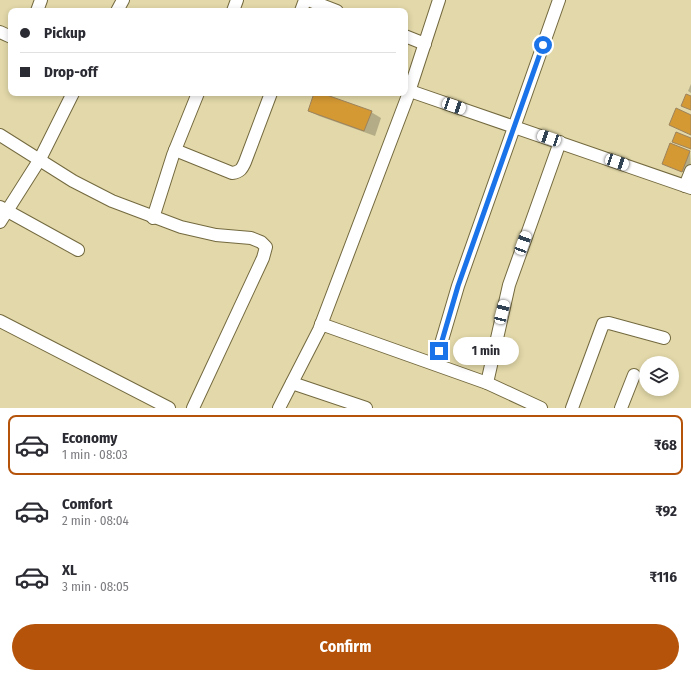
<!DOCTYPE html>
<meta charset="utf-8">
<style>
:root{--surface:#fff;--page:#f2f2f3;--text:#2b2b33;--muted:#7c7c81;--line:#e1e1e2;--accent:#b45309}
body{margin:0;font-family:"Fira Sans Condensed",sans-serif;background:var(--page);color:var(--text);height:100vh;display:flex;flex-direction:column;font-size:15px;white-space:nowrap}
*{box-sizing:border-box;margin:0}
p{font-size:13px;color:var(--muted)}
.icon{flex:none;width:22px;height:22px;fill:none;stroke:currentColor;stroke-width:2;stroke-linecap:round;stroke-linejoin:round}
.map{position:relative;height:408px;overflow:hidden}
.panel{display:flex;flex-direction:column;background:var(--surface);flex:1}
.panel>*{flex:none}
.guide{position:absolute;left:8px;top:8px;width:400px;height:88px;border-radius:8px;box-shadow:0 2px 6px #0003;display:grid;align-content:center;height:88px;padding:0 12px;background:var(--surface)}
.buttons{position:absolute;left:639px;top:356px;display:grid;gap:8px}
.buttons a{display:grid;place-items:center;width:40px;height:40px;border-radius:50%;background:var(--surface);box-shadow:0 2px 6px #0003;font-size:20px}
.end{position:absolute;width:18px;height:18px;margin:-9px;border:5px solid #1a73e8;background:#fff;box-shadow:0 0 0 2px #fff}
.from{border-radius:50%}
.bubble{position:absolute;height:28px;border-radius:14px;background:var(--surface);box-shadow:0 2px 6px #0003;font-size:13px;font-weight:700;line-height:28px;text-align:center}
.car{position:absolute;width:12px;height:24px;margin:-12px -6px;border-radius:5px;box-shadow:0 0 3px 1px #0007;background:linear-gradient(#fff 24%,#345 0 40%,#fff 0 76%,#345 0 86%,#fff 0)}
.guide b{display:flex;align-items:center;gap:14px;height:38px;font-size:15px}
.guide b+b{border-top:1px solid var(--line)}
.guide i{width:10px;height:10px;background:var(--text)}
ul{padding:7px 0 0;list-style:none}
li{display:flex;align-items:center;gap:12px;height:60px;margin:0 8px 6px;padding:0 4px;border:2px solid transparent;border-radius:8px}
li div{flex:1}
li b{display:block;font-size:15px}
li em{font-style:normal;font-weight:700}
li.on{border-color:var(--accent)}
li>.icon{width:36px;height:36px;stroke-width:1.5}
.button{display:flex;gap:8px;margin-top:auto;padding:8px 12px}
.button a{flex:1;height:46px;border-radius:24px;background:var(--accent);color:#fff;font-size:16px;font-weight:700;line-height:46px;text-align:center}
.map>svg:first-child{display:block}
.shadow{fill:#0003}
.building{fill:#d49933;stroke:#9d835d}
.lines{fill:none;stroke-linecap:round;stroke-linejoin:round}
.minor-casing{stroke:#73693f;stroke-width:14}
.minor{stroke:#fff;stroke-width:12}
.route{stroke:#1a73e8;stroke-width:5}
</style>
<div class="map">
<svg width="691" height="408" viewBox="0 0 691 408">
<rect width="100%" height="100%" fill="#e2d8a9"/>
<g class="shadow">
<polygon points="691,84 691,93 688,91"/>
<polygon points="315,93 371,112 381,118 375,136 319,116 309,111"/>
<polygon points="690,151 691,168 689,175 663,163"/>
</g>
<g class="building">
<polygon points="314,93 321,93 372,111 364,131 308,111"/>
<polygon points="686,94 691,96 691,110 681,106"/>
<polygon points="676,108 691,115 691,135 669,125"/>
<polygon points="676,132 691,138 691,149 672,142"/>
<polygon points="670,143 690,151 682,172 662,164"/>
</g>
<g class="lines">
<g class="minor-casing">
<g id="minor">
<polyline points="308,0 337,11"/>
<polyline points="37,11 41,0"/>
<polyline points="117,11 123,0"/>
<polyline points="233,11 237,0"/>
<polyline points="301,11 305,0"/>
<polyline points="0,32 11,37"/>
<polyline points="405,36 425,44"/>
<polyline points="410,91 691,188"/>
<polyline points="0,135 73,181 112,201 181,227 216,235 251,238 261,242 266,247 263,258 193,408"/>
<path d="M175,150l57,23c8,-1 10,-4 13,-11l26,-69"/>
<polyline points="685,186 691,171"/>
<polyline points="0,207 78,250"/>
<polyline points="153,218 173,155 198,93"/>
<polyline points="0,222 40,159 73,93"/>
<polyline points="0,321 169,408"/>
<polyline points="321,324 487,383 541,408"/>
<polyline points="435,364 458,286 559,0"/>
<polyline points="292,383 366,408"/>
<polyline points="487,383 509,285 560,142"/>
<polyline points="279,408 319,330 407,98 439,0"/>
<polyline points="572,408 603,324 609,323 664,338"/>
<polyline points="621,408 634,375"/>
</g>
</g>
<use href="#minor" class="minor"/>
</g>
<g class="lines">
<polyline class="route" points="439,351 458,286 543,45"/>
</g>
</svg>
<div class="buttons">
<a><svg class="icon" aria-label="layers" viewBox="0 0 24 24"><path d="M12 4l9 5-9 5-9-5zM3 14l9 5 9-5"/></svg></a>
</div>
<i class="end from" style="left:543px;top:45px"></i>
<i class="end" style="left:439px;top:351px"></i>
<div class="bubble" style="left:453px;top:337px;width:66px">1 min</div>
<i class="car" style="left:454px;top:106px;rotate:109deg"></i>
<i class="car" style="left:549px;top:138px;rotate:289deg"></i>
<i class="car" style="left:617px;top:162px;rotate:109deg"></i>
<i class="car" style="left:523px;top:243px;rotate:20deg"></i>
<i class="car" style="left:502px;top:312px;rotate:14deg"></i>
<div class="guide">
<b><i class="from"></i>Pickup</b>
<b><i></i>Drop-off</b>
</div>
</div>
<section class="panel">
<ul>
<li class="on"><svg class="icon" aria-label="car" viewBox="0 0 24 24"><path d="M5 17H2v-5l4-1 3-4h7l3 4 3 1v5h-3M9 17h6M6 11h13"/><circle cx="7" cy="17" r="2"/><circle cx="17" cy="17" r="2"/></svg><div><b>Economy</b><p>1 min · 08:03</p></div><em>₹68</em></li>
<li><svg class="icon" aria-label="car" viewBox="0 0 24 24"><path d="M5 17H2v-5l4-1 3-4h7l3 4 3 1v5h-3M9 17h6M6 11h13"/><circle cx="7" cy="17" r="2"/><circle cx="17" cy="17" r="2"/></svg><div><b>Comfort</b><p>2 min · 08:04</p></div><em>₹92</em></li>
<li><svg class="icon" aria-label="car" viewBox="0 0 24 24"><path d="M5 17H2v-5l4-1 3-4h7l3 4 3 1v5h-3M9 17h6M6 11h13"/><circle cx="7" cy="17" r="2"/><circle cx="17" cy="17" r="2"/></svg><div><b>XL</b><p>3 min · 08:05</p></div><em>₹116</em></li>
</ul>
<div class="button"><a>Confirm</a></div>
</section>
